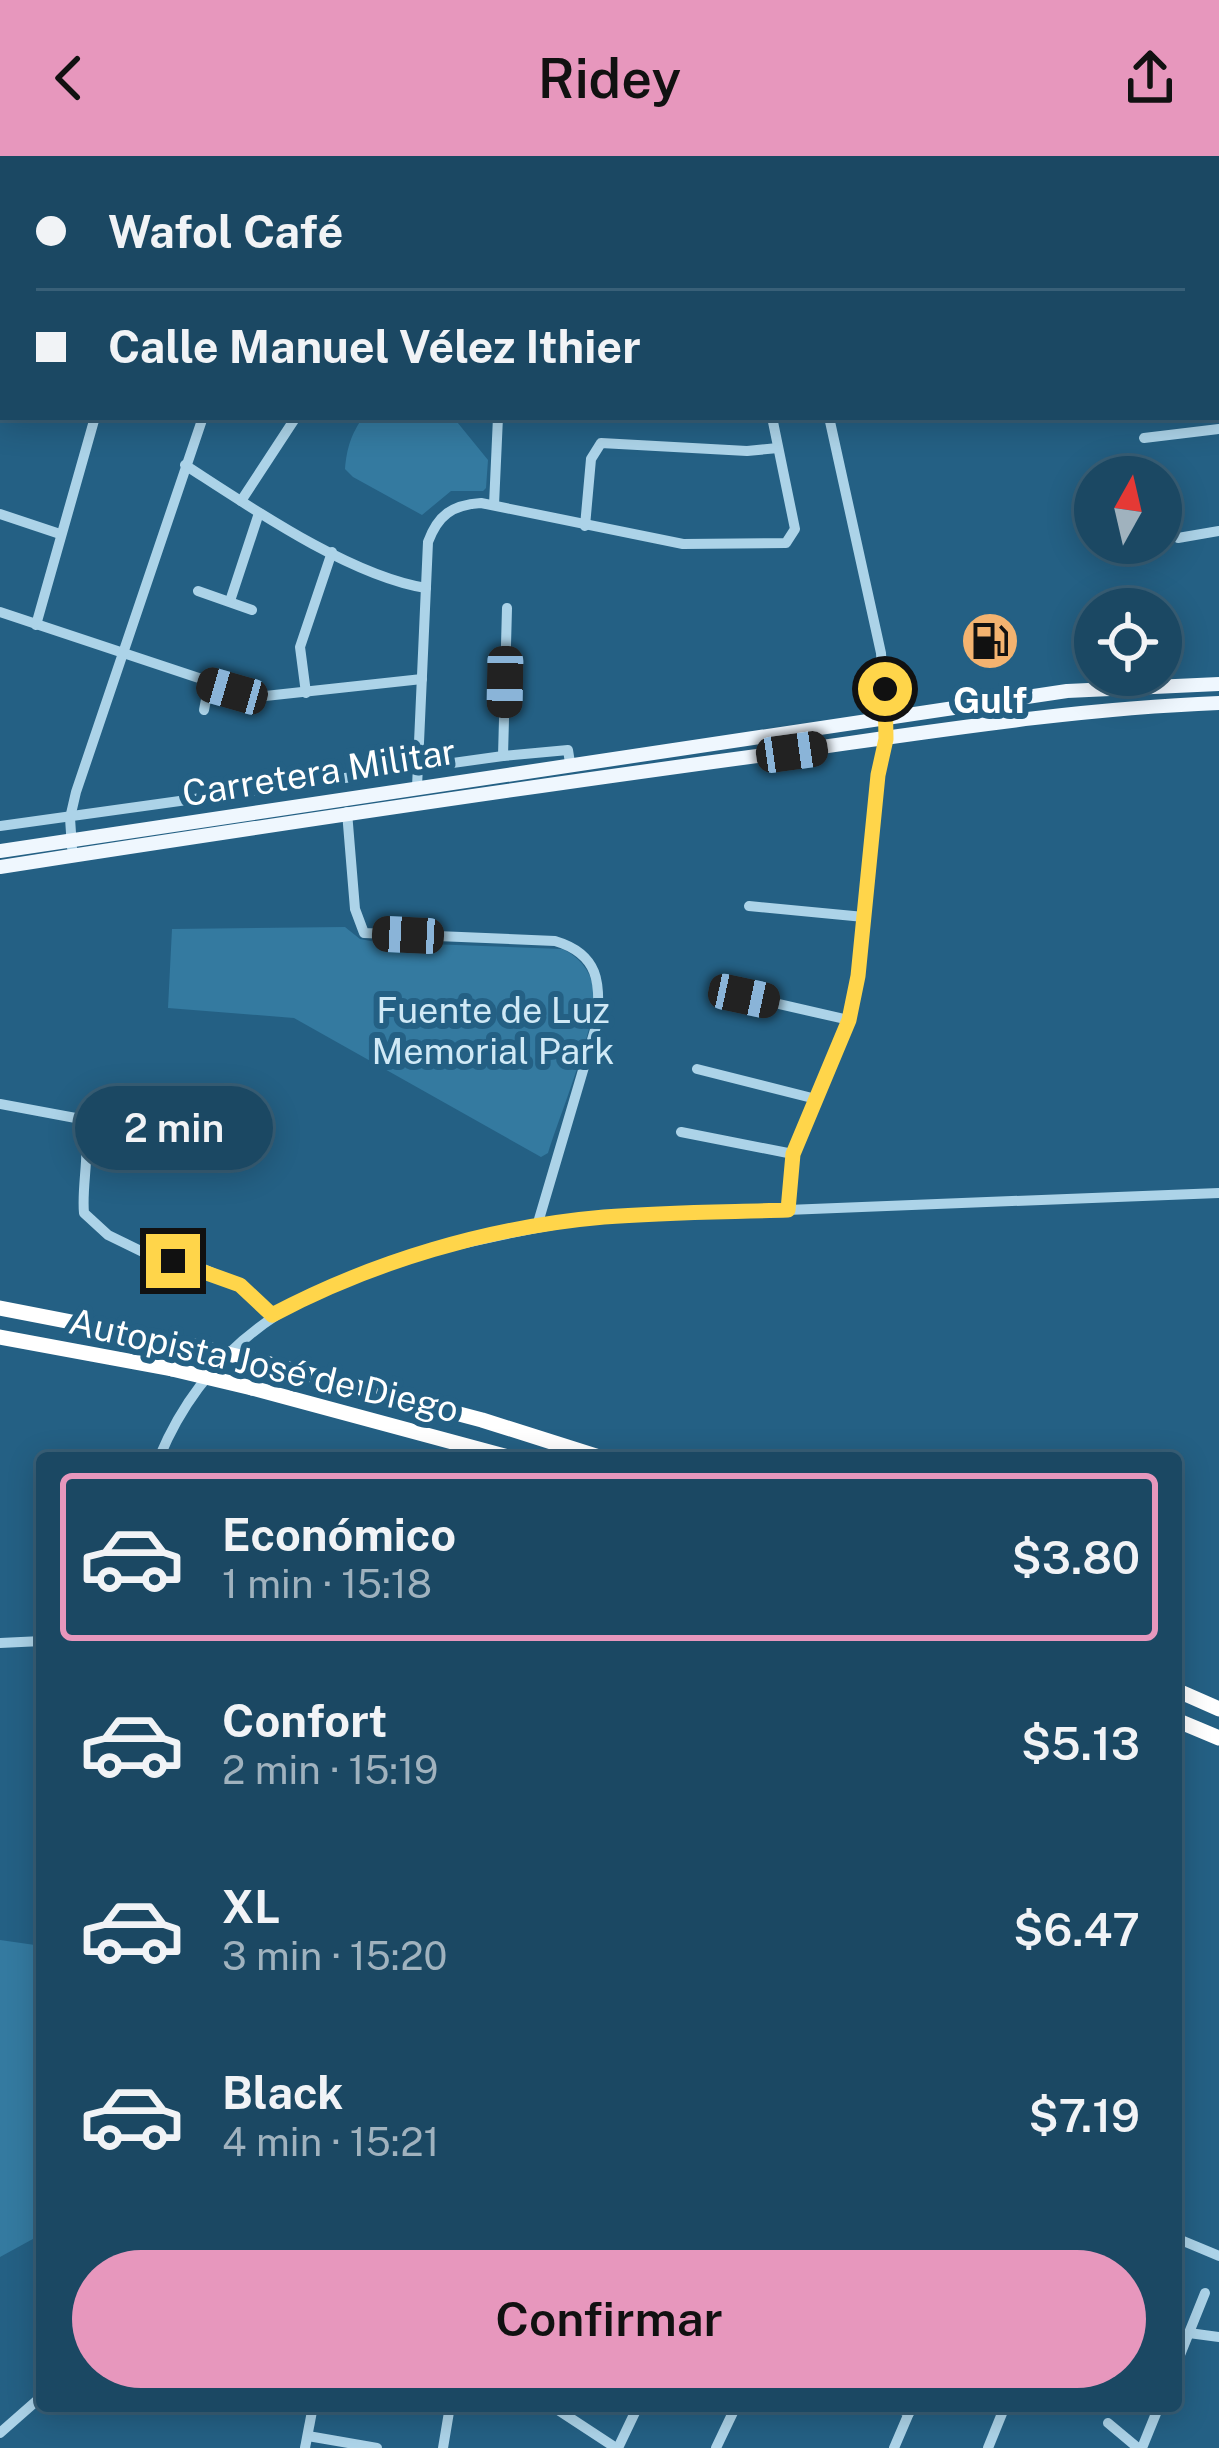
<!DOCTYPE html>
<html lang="es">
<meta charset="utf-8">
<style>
:root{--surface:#1b4863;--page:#244f69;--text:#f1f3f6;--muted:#a0b2be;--line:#396078;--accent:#e797bd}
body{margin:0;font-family:"Public Sans",sans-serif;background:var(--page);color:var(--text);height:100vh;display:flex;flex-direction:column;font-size:45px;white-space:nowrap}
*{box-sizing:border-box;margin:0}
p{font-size:39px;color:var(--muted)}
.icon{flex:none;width:66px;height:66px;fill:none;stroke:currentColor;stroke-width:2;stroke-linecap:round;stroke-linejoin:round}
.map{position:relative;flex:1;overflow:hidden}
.panel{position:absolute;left:36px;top:1296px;width:1146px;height:960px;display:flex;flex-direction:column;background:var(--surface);border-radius:12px;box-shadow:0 6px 30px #0003,0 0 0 3px var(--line)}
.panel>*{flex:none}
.top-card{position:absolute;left:0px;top:0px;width:1221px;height:264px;box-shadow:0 6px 30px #0003,0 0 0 3px var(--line);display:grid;align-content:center;height:264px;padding:0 36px;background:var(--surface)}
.needle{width:78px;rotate:8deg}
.fabs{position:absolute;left:1074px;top:300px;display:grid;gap:24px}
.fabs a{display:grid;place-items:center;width:108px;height:108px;border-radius:50%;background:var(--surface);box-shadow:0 6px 30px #0003,0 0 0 3px var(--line);font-size:60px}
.end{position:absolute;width:54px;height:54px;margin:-27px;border:15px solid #ffd54a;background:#111;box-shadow:0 0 0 6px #111}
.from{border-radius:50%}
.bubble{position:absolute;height:84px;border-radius:42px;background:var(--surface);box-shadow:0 6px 30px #0003,0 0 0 3px var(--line);font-size:39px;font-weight:600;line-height:84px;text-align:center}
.car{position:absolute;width:36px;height:72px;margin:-36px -18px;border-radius:15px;box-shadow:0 0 9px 3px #0007;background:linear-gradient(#222 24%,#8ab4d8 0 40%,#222 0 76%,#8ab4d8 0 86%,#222 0)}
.top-card b{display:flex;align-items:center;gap:42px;height:114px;font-size:45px}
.top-card b+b{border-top:3px solid var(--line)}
.top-card i{width:30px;height:30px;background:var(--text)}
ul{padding:21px 0 0;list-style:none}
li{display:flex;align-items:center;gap:36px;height:168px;margin:0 24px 18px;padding:0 12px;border:6px solid transparent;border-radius:12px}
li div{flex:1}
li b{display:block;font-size:45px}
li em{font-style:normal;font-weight:600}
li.on{border-color:var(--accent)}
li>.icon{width:108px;height:108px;stroke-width:1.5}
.primary-button{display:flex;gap:24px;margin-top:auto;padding:24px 36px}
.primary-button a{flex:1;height:138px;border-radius:72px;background:var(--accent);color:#111;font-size:48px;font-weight:600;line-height:138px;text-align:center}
header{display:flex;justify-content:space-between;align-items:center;height:156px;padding:0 36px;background:var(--accent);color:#111;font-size:54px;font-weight:600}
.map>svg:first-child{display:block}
.green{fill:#347aa0}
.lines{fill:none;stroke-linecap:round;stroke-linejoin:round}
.minor{stroke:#acd3e8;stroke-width:10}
.major{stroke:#eff7fe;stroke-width:14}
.highway{stroke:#fff;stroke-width:15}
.highway-bridge{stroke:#fff;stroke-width:15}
.route{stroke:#ffd54a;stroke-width:15}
.labels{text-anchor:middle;stroke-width:12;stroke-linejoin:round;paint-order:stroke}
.poi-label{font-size:36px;font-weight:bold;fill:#fff;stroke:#246084}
.street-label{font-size:36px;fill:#fff;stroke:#246084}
.park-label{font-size:36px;fill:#d0e9f6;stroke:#246084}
</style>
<header><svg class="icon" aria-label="back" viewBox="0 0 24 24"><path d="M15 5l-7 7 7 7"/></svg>Ridey<svg class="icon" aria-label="share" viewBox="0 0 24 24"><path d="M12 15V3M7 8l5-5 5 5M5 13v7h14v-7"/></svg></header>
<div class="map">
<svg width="1219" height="2292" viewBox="0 0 1219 2292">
<rect width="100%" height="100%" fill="#246084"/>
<g class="green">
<path d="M363,261h90l35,43 -2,28 -3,3h-32l-29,24 -69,-38 -8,-8c2,-22 6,-34 18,-52z"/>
<path d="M345,771l15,12 16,3 186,7c18,8 31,24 32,45 2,33 -35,123 -46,159l-7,4 -247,-139 -126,-10 4,-79z"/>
<polygon points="0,1784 42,1790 42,2078 0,2101"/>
</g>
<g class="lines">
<g class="minor">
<polyline points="17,0 20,3"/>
<polyline points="242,0 245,3"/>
<polyline points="361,0 364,3"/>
<polyline points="508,0 516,2"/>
<polyline points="667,0 669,3"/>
<polyline points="732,0 734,3"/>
<polyline points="1173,0 1174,3"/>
<polyline points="98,3 101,0"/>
<polyline points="213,3 216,0"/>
<polyline points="620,3 622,0"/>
<polyline points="1218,129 1219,128"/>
<polyline points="1218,216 1219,223"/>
<polyline points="1144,282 1219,273"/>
<path d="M185,309c65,42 165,111 241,123"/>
<polyline points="241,345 296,261"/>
<polyline points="494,349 498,261"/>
<polyline points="0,358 60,378"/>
<polyline points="585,370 591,303 601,287 747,295 778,292"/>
<polyline points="1178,382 1219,375"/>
<polyline points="198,435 252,454"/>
<polyline points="230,445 259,357"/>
<polyline points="0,456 256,541 422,523"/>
<polyline points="36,469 95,261"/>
<polyline points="306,537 300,491 332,396"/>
<polyline points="204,554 209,528"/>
<polyline points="503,600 507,452"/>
<path d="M417,631l11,-245c10,-27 24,-37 53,-39l202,41 103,-1 9,-14 -23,-112"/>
<path d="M347,656l8,97 9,24 191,8c44,13 46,42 42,82l-60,203"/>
<polyline points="0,670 503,600 568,594 570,607"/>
<polyline points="72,692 70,662 76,636 203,261"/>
<polyline points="749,750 864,761"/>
<polyline points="744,840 849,864"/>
<polyline points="697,913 816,943"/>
<path d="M0,948l81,15c12,25 0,64 3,94l24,22 41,20 48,11 43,19 32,30"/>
<polyline points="681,976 793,998"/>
<polyline points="788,1054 793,998 849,864 858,820 878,619 886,583 881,497 829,261"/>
<path d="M159,1302c54,-131 163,-180 293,-212 52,-12 102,-23 154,-29l613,-24"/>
<polyline points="0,1487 42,1485"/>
<polyline points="1176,2082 1219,2100"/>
<polyline points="1189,2177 1219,2181"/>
<polyline points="1176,2209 1205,2137"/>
<polyline points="552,2250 616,2292"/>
<polyline points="892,2250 909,2257"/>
<polyline points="1108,2267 1138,2292"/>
<polyline points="0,2277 42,2240"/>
<polyline points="308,2280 377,2292"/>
<polyline points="305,2292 313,2250"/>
<polyline points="443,2292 450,2250"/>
<polyline points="618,2292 638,2250"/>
<polyline points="716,2292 736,2250"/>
<polyline points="894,2292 912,2250"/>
<polyline points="988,2292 1005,2250"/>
<polyline points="1142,2292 1159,2250"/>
</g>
<g class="major">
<polyline points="0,695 1067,535 1219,528"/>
<path d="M0,711c252,-39 504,-77 757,-111 154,-21 307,-47 462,-53"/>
</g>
<g class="highway">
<polyline points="0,1152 190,1189"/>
<polyline points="0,1181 172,1213"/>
<polyline points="266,1207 482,1264 602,1302"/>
<polyline points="252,1232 512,1302"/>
<polyline points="1176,1534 1219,1553"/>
<polyline points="1176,1564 1219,1582"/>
</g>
<g class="highway-bridge">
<polyline points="190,1189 266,1207"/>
<polyline points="172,1213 252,1232"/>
</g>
</g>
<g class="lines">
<path class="route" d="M173,1105l67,24 32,30c102,-54 217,-88 332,-98 61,-5 123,-5 184,-7l5,-56 56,-134 9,-44 20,-201 8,-36 -1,-50"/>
</g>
<defs>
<g id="fuel-disc" transform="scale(3)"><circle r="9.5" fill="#f3b370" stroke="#246084"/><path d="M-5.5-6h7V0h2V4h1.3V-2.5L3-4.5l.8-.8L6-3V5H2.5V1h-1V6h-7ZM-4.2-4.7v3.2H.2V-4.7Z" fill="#111"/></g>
</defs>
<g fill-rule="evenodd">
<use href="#fuel-disc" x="990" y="485"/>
</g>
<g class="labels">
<g class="poi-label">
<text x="990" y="557">Gulf</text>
</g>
<g class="street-label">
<text transform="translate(319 616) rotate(-9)" y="13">Carretera Militar</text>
<text transform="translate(264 1209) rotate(13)" y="13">Autopista José de Diego</text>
</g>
<g class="park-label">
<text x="493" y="867">Fuente de Luz<tspan x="493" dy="41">Memorial Park</tspan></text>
</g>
</g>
</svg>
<div class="fabs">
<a><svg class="needle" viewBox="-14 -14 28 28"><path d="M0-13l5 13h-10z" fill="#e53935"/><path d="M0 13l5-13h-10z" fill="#a0b2be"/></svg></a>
<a><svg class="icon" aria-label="locate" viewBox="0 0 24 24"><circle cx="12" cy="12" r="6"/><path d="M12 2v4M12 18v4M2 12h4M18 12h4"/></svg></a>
</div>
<i class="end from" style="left:885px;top:533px"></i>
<i class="end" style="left:173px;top:1105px"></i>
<div class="bubble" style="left:75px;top:930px;width:198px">2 min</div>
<i class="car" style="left:505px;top:526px;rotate:181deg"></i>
<i class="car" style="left:232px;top:535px;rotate:286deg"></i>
<i class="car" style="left:792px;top:596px;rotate:82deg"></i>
<i class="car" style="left:408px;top:779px;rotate:273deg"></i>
<i class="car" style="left:744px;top:840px;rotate:102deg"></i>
<div class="top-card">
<b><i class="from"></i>Wafol Café</b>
<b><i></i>Calle Manuel Vélez Ithier</b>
</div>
<section class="panel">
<ul>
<li class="on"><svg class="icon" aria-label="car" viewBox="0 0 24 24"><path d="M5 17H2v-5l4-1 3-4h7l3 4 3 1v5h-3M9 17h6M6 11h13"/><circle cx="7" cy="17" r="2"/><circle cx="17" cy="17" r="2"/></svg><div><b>Económico</b><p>1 min · 15:18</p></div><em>$3.80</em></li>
<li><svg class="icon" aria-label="car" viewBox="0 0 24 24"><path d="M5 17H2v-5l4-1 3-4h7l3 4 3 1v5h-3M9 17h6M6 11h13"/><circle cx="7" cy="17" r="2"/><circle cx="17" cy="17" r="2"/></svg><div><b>Confort</b><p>2 min · 15:19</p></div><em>$5.13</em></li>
<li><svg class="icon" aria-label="car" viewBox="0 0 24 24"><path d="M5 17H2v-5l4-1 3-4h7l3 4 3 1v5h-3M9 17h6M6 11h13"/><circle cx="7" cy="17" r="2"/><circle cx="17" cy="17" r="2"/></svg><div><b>XL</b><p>3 min · 15:20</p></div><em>$6.47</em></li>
<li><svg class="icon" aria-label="car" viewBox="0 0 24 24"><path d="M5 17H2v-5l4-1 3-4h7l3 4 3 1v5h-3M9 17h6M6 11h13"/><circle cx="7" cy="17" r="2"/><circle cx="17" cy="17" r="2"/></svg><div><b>Black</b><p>4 min · 15:21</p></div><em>$7.19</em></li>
</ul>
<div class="primary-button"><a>Confirmar</a></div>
</section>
</div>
